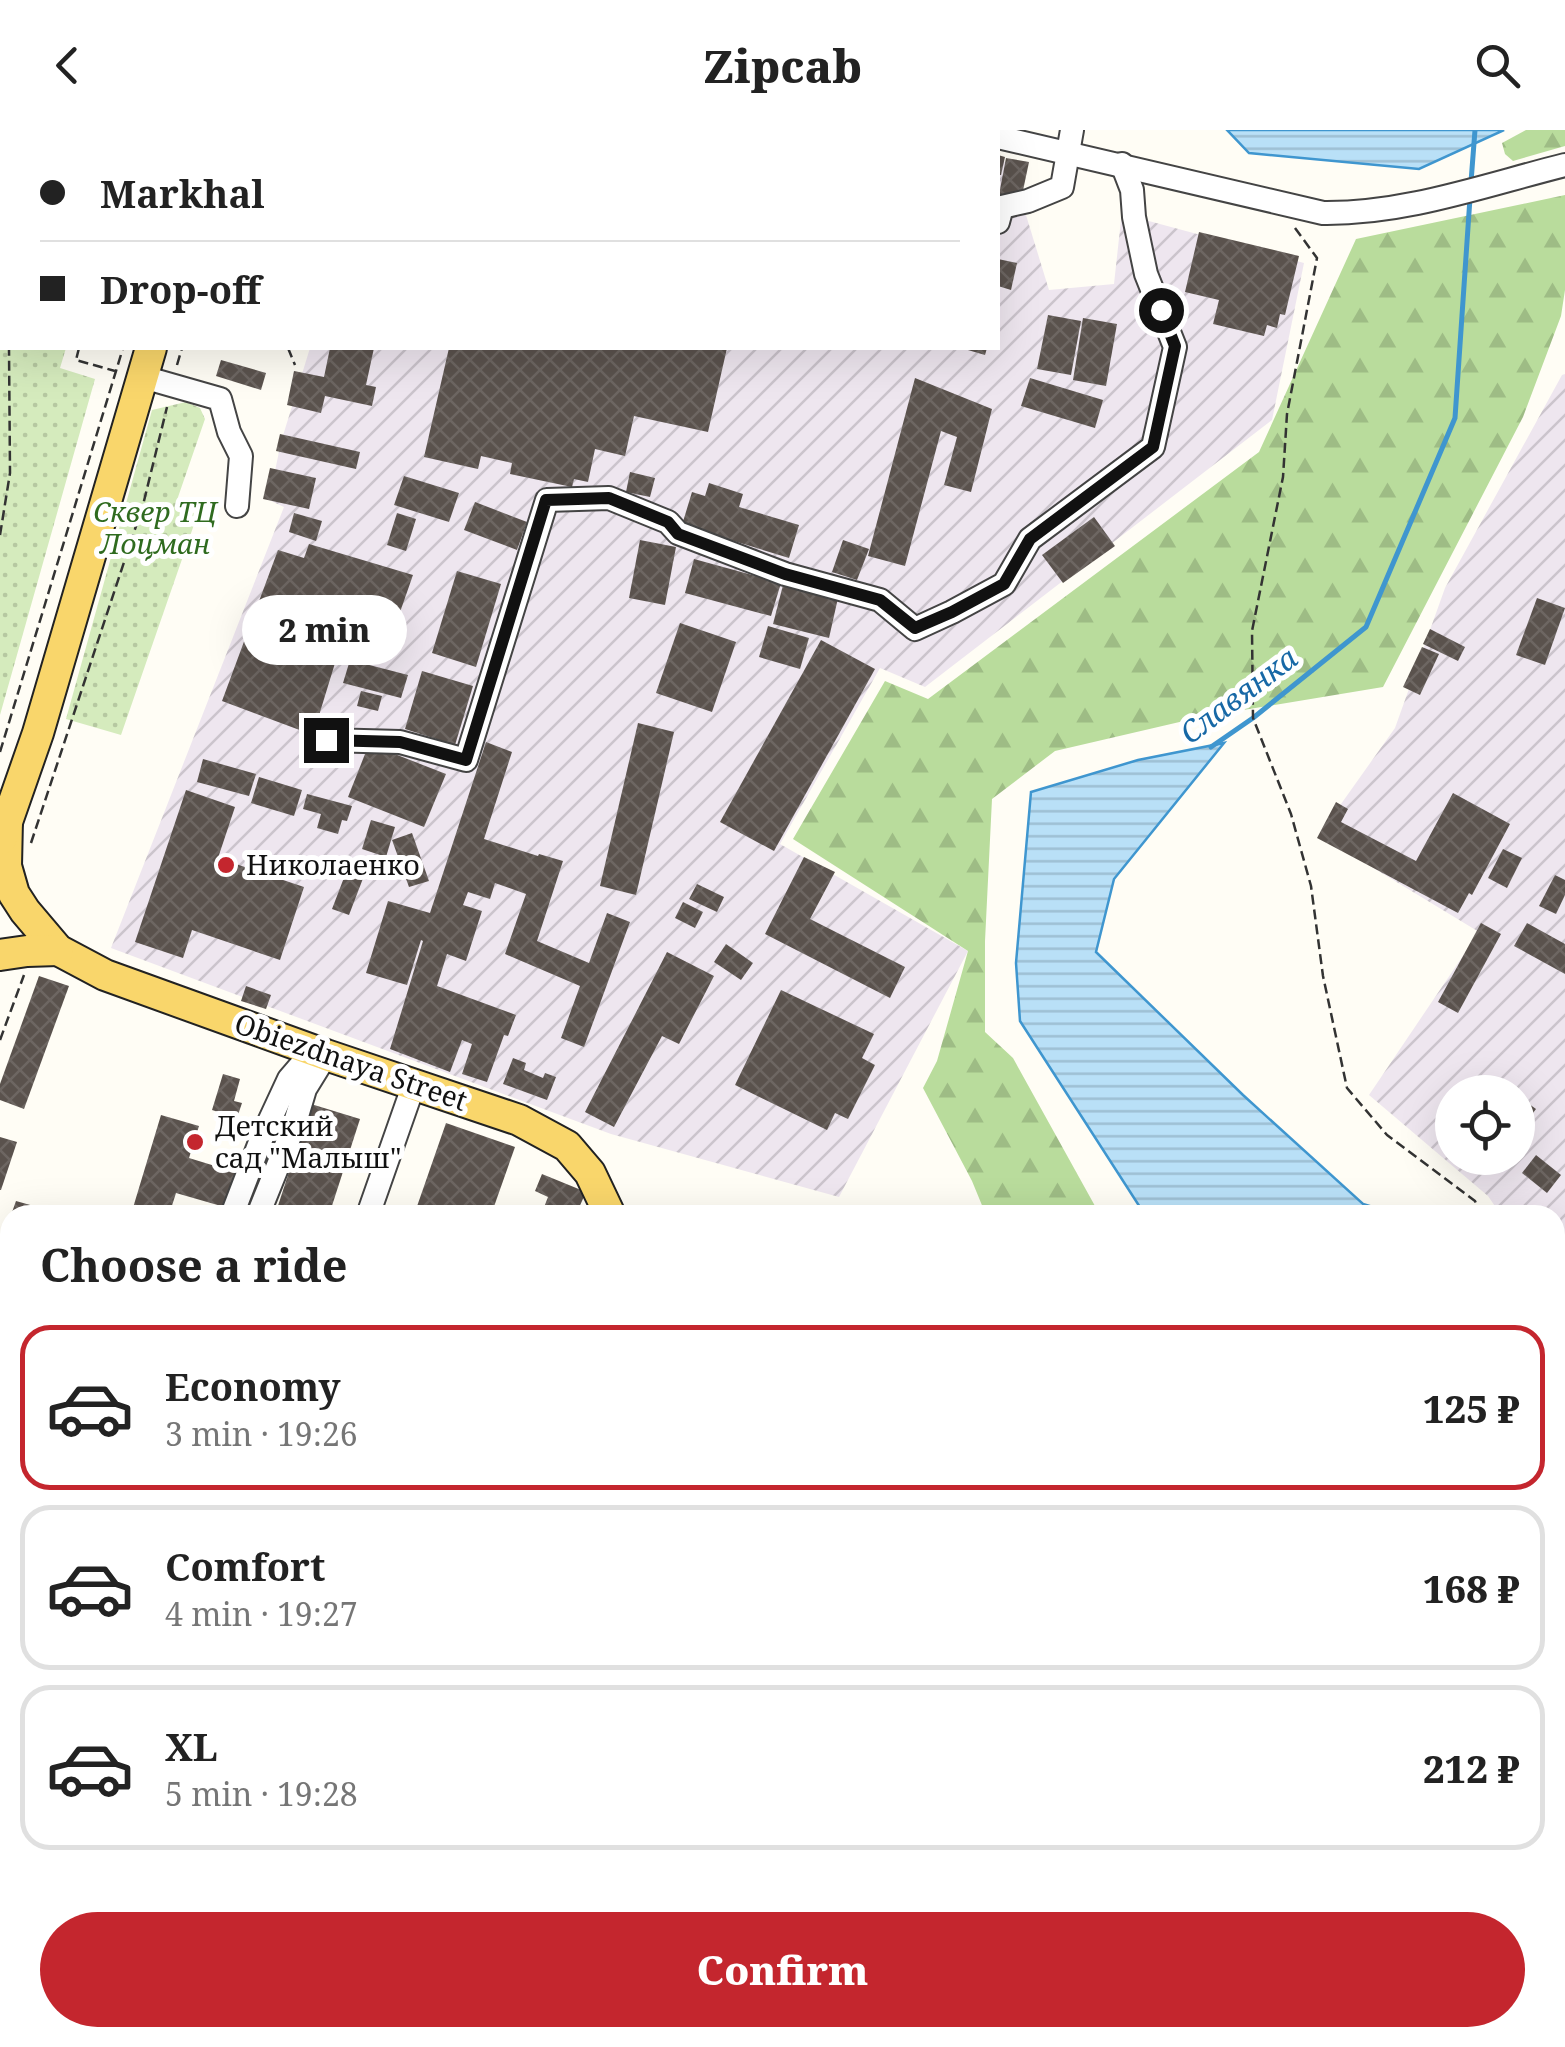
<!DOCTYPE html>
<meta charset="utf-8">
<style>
:root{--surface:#fff;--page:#f6f6f6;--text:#222;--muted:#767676;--line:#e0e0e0;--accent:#c4262e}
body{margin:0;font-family:"Noto Serif",serif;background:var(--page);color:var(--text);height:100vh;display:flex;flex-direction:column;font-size:38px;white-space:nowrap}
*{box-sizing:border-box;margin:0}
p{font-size:32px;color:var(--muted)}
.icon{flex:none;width:55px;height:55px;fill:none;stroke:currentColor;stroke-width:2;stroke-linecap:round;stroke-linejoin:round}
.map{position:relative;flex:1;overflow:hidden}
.drawer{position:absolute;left:0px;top:1075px;width:1565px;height:842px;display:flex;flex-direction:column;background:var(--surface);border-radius:30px 30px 0 0;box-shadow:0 10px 40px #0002}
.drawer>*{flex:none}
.hud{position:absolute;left:0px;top:0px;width:1000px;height:220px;box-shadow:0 10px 40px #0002;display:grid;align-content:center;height:220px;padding:0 40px;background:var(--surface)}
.controls{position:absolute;left:1435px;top:945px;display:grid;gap:20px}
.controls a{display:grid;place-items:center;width:100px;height:100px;border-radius:50%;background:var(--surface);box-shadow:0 10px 40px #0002;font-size:50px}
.end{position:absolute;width:45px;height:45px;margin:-22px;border:12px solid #111;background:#fff;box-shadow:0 0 0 5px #fff}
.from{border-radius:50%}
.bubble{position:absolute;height:70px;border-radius:35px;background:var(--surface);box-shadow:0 10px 40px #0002;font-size:32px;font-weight:800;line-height:70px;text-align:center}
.hud b{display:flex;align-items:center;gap:35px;height:95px;font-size:38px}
.hud b+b{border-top:2px solid var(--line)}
.hud i{width:25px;height:25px;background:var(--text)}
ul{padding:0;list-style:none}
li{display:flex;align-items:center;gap:30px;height:165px;margin:0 20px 15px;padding:0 20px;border:5px solid var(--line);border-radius:30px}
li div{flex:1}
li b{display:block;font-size:38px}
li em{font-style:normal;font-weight:800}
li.current{border-color:var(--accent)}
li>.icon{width:90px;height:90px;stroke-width:1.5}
h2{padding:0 40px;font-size:45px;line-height:120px}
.button{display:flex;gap:20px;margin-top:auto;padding:20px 40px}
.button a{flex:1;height:115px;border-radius:60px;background:var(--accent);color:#fff;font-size:40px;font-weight:800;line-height:115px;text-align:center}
header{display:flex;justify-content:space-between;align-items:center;height:130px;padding:0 40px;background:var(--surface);font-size:45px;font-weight:800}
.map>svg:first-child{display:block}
.industrial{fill:url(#industrial-furrows);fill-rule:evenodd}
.forest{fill:url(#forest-firs)}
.park{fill:url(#park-dots)}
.water{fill:url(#water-rules);stroke:#3f96cf;stroke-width:2.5}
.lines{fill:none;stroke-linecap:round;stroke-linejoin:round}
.stream{stroke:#3f96cf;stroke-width:5}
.building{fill:url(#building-cross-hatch)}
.minor-casing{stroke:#444;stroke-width:26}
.major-casing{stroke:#222;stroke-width:34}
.path{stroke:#333;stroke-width:2.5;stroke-dasharray:10 5;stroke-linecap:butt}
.minor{stroke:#fff;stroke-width:22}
.major{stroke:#f9d66b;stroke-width:30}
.route{stroke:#111;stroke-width:12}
.poi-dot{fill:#c4262e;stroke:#fff;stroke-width:4}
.labels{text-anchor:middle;stroke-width:10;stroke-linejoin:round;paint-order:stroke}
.park-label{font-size:28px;font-style:italic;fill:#2f6b1f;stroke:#fff}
.poi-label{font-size:28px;fill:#111;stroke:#fff;text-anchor:start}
.street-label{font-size:28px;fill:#111;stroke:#fff}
.water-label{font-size:30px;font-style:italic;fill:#1768a6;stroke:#fff}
</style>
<header><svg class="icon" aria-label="back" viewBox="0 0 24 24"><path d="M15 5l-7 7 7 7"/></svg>Zipcab<svg class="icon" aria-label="search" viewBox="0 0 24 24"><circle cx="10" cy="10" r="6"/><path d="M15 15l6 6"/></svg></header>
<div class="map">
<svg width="1565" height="1917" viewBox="0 0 1565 1917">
<defs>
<pattern id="industrial-furrows" width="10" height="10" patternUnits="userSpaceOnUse" patternTransform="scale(2.5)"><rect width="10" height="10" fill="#eee6ef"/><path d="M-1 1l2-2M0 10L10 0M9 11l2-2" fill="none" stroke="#cbc4cc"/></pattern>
<pattern id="forest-firs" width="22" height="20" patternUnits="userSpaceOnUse" patternTransform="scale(2.5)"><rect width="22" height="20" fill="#b9dc9c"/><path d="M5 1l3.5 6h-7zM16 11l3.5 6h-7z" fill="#9ebc85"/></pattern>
<pattern id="park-dots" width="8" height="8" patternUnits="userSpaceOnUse" patternTransform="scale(2.5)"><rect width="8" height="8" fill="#d5ebbd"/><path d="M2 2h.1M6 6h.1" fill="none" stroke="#b6c8a1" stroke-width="1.8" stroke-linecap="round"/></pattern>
<pattern id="water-rules" width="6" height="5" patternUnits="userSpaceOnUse" patternTransform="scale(2.5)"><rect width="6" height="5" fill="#b9e0f7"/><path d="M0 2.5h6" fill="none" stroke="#9ebfd3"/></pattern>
<pattern id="building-cross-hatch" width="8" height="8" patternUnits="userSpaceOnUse" patternTransform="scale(2.5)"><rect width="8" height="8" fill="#5a524d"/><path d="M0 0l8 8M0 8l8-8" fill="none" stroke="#6d6662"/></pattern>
</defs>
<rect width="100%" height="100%" fill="#fffdf5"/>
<g class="industrial">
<polygon points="364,0 872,0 882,2 364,2"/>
<polygon points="998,30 1010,33 1049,160 1114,154 1121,90 1134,87 1304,133 1272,290 925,557 880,538 780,714 968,821 839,1067 611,1004 111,818 284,377 269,370 281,312 310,218 998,218"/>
<path d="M1565,244v1576l-10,3v-738h-54l-13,-19 -119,-101 110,-163 -160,-97 76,-107 50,-140 117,-213zM1452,962h66v66h-66z"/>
</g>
<g class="forest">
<polygon points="1526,0 1565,0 1565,16 1513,31 1505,24 1502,13"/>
<polygon points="1565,65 1565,160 1561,186 1523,287 1383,557 1201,587 1055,621 992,669 985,811 985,902 1013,928 1100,1085 986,1085 972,1051 923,958 937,931 968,821 793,709 885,551 928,569 1259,322 1356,109"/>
</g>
<g class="park">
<polygon points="0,0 162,0 161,2 2,2 2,218 66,218 60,238 95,249 0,585"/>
<polygon points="186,272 200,278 205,289 177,370 197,386 121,605 66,589 152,280"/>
<polygon points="1565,1857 1565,1917 1539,1917 1533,1908 1555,1908 1555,1861"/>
</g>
<g class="water">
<polygon points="1227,0 1504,0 1419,39 1249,23"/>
<polygon points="1224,613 1114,749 1096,822 1243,965 1363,1074 1399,1085 1145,1085 1020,891 1016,833 1031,662 1138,630"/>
<polygon points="1119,1908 1365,1908 1352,1917 1123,1917"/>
</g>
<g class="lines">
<g class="stream">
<polyline points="1471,52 1475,0"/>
<polyline points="1211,617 1253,588 1366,497 1455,288 1470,68"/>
</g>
</g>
<g class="building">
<polygon points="998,25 1005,27 1001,45 998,45"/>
<polygon points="1006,28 1029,32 1021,70 999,65"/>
<polygon points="1199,102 1299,126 1285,185 1280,184 1277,198 1267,195 1264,206 1213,194 1219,170 1185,162"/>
<polygon points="998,129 1017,133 1011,160 998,156"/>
<polygon points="1048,185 1081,191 1071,245 1037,239"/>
<polygon points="1083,188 1117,194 1106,256 1073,250"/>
<polygon points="330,218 374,218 366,255 376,257 372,276 325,266 321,283 287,275 294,241 324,247"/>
<polygon points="449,218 727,218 708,302 634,286 625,326 595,319 588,352 574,349 572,357 510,344 512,333 481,326 478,339 424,327"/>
<polygon points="961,218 987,218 985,225"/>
<polygon points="221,230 266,243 261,260 216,246"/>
<polygon points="915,248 992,279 971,362 944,355 957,307 941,301 905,436 868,426"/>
<polygon points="1030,248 1103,270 1095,298 1021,276"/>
<polygon points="280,304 360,322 356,339 276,321"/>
<polygon points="270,338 316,348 309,379 263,369"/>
<polygon points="630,342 655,348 650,367 626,362"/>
<polygon points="404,346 459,363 449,392 394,375"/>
<polygon points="709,353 743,364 739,377 799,395 789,428 682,395 692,362 705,366"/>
<polygon points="475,372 527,392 517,420 464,400"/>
<polygon points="294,383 322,391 316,411 289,402"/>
<polygon points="397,383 416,389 406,421 387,415"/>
<polygon points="1094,387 1115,416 1063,453 1042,425"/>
<polygon points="640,410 676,417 665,475 629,468"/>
<polygon points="843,410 869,419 857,450 832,442"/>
<polygon points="309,414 413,445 399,485 354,471 313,605 222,571 278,420 304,428"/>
<polygon points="694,429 781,453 771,486 685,463"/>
<polygon points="457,441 501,454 476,537 432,523"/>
<polygon points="783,455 838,468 829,508 773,494"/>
<polygon points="1537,468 1565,478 1545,535 1516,525"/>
<polygon points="680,493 736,512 712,582 656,563"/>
<polygon points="352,494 363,498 353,528 342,524"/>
<polygon points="768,496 809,508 800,539 759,527"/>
<polygon points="1430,499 1465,517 1458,531 1423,514"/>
<polygon points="821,510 875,539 774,721 720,692"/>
<polygon points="1422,517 1439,524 1420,565 1403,557"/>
<polygon points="350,530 408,545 401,568 343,553"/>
<polygon points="422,541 473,556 455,615 405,599"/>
<polygon points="361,561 382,566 378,581 357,576"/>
<polygon points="638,593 674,602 636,765 600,756"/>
<polygon points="486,612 512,622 484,709 538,726 539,724 563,731 537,811 589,833 607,783 630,792 584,917 561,908 580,856 505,824 526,764 495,753 490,769 468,762 463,775 482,781 466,831 447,824 437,856 516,885 508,906 504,905 487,952 462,944 472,914 462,910 450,942 390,919 423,811 421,810 407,855 366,843 388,771 430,783"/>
<polygon points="369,614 446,644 424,697 348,667"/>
<polygon points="203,629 256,644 249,666 197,652"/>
<polygon points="259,647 302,660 294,686 251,673"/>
<polygon points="186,660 235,677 218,728 304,757 280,830 192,800 183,828 135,812"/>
<polygon points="1453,663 1510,694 1472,765 1469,763 1458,783 1317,708 1336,672 1348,679 1341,692 1416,731"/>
<polygon points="307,664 352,676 347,691 342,690 338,704 317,698 321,684 303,679"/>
<polygon points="371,690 395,697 386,727 362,719"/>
<polygon points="412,703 429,751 409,757 392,710"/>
<polygon points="1503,719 1522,728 1507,758 1488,748"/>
<polygon points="804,727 835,742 810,789 905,837 890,868 765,804"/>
<polygon points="350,732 367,738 349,785 332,779"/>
<polygon points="1555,745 1565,750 1565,765 1556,784 1539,776"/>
<polygon points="697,754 724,767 717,782 689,769"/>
<polygon points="683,772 703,782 695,798 675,788"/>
<polygon points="1481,793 1501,804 1458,883 1438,872"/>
<polygon points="1527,793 1565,814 1565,844 1514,816"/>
<polygon points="726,814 753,833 741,850 714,832"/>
<polygon points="667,822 714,846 679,914 662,906 614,997 585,982"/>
<polygon points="39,846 69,856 24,979 0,970 0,954"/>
<polygon points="246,856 271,865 266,879 241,871"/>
<polygon points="781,860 874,904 862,928 875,935 848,989 835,983 827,1000 735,955"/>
<polygon points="513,928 526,933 524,940 543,948 545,943 556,947 547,970 503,954"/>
<polygon points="223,944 240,949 234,971 242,973 237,988 212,980"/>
<polygon points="1518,966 1536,979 1518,1003"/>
<polygon points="311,974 360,989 329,1085 275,1085"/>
<polygon points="161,985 199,996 189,1028 238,1043 228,1078 176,1063 169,1085 147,1085 132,1081"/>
<polygon points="274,991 289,997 272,1044 256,1038"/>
<polygon points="446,993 515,1017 491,1085 414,1085"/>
<polygon points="0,1007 17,1012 1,1060 0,1060"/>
<polygon points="1536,1025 1561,1045 1547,1063 1522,1043"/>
<polygon points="542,1044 586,1062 578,1080 570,1077 567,1085 541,1085 548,1067 535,1061"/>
<polygon points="16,1071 41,1078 38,1085 11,1085"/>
<polygon points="9,1092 10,1092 10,1125 0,1122"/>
<polygon points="0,1334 10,1337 10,1413 0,1410"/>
<polygon points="1555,1374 1565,1380 1565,1436 1555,1430"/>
<polygon points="0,1424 10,1427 10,1462 4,1480 0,1479"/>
<polygon points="1555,1497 1565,1503 1565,1561 1555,1555"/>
<polygon points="1555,1727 1565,1733 1565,1818 1555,1812"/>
<polygon points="188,1908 251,1908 243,1917 199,1917"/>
<polygon points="323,1908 351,1908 345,1917 318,1917"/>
</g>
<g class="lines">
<g class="minor-casing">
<g id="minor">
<polyline points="969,0 980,2"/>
<polyline points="806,2 807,0"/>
<path d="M998,7l325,76c83,1 162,-28 242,-48"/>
<polyline points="998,92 1002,77 1028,71 1062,57 1072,0"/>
<polyline points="143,247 220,269 229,302 241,326 237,376"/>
<polyline points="327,610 400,612 466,630 547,370 609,368 668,392 678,403 785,444 880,470 915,499 952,482 1004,454 1030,409 1153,317 1175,217 1146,144 1134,87 1132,60 1122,34"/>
<polyline points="232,1085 262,1007 289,949 314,920"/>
<polyline points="258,1085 294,996 305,959 326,925"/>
<polyline points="368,1085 414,954"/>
<polyline points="0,1169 10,1168"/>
<polyline points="0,1571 10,1575"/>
<polyline points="1555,1846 1565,1842"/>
<polyline points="1427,1917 1439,1908"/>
</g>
</g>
<g class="major-casing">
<g id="major">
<polyline points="203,2 203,0"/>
<polyline points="7,690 6,736 14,764 25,781 58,820 105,845 326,925 519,990 567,1016 590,1043 610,1085"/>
<polyline points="1,709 38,603 151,218"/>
<polyline points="0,825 27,821 58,820"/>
<polyline points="1036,1908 1043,1917"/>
</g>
</g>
<g class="path">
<polyline points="114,2 114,0"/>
<polyline points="176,2 177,0"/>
<polyline points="234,2 235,0"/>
<polyline points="1295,98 1317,128 1287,284 1283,347 1252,501 1253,588 1291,684 1311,756 1323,846 1347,958 1387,1005 1475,1071 1481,1085"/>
<polyline points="0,180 2,181"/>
<polyline points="0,197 2,193"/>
<polyline points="79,218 76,230 115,241"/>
<polyline points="288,218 295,235"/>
<polyline points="177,235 182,218"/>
<polyline points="0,405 10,343 9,218"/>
<polyline points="0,622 123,218"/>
<polyline points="31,713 143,375 167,277"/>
<polyline points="0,910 24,845"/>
<polyline points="759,1908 779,1917"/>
<polyline points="1069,1908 1078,1917"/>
<polyline points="510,1917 523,1908"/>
<polyline points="1368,1917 1381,1908"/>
</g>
<use href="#minor" class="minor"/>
<use href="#major" class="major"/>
</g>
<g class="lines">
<polyline class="route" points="326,610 400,612 466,630 546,370 609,368 668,392 678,404 785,444 880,470 915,498 952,482 1004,454 1030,409 1153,317 1175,216 1161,180"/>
</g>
<g class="poi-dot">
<circle cx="226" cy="735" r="10"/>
<circle cx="195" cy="1012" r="10"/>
</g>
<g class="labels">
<g class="park-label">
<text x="155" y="392">Сквер ТЦ<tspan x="155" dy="32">Лоцман</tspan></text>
</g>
<g class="poi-label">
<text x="246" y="745">Николаенко</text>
<text x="215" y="1006">Детский<tspan x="215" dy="32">сад "Малыш"</tspan></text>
</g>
<g class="street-label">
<text transform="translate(351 932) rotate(19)" y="10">Obiezdnaya Street</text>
</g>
<g class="water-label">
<text transform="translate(1239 566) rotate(-37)" y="10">Славянка</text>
</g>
</g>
</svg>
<div class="controls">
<a><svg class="icon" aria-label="locate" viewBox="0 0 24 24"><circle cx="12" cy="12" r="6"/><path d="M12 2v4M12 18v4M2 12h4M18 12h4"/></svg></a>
</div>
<i class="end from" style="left:1161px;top:180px"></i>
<i class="end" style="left:326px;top:610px"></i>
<div class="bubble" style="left:242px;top:465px;width:165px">2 min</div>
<div class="hud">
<b><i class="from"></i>Markhal</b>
<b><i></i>Drop-off</b>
</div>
<section class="drawer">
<h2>Choose a ride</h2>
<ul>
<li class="current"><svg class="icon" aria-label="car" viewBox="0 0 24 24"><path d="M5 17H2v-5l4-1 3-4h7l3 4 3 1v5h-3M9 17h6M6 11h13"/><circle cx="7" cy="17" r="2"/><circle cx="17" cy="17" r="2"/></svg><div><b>Economy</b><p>3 min · 19:26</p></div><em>125 ₽</em></li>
<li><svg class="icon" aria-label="car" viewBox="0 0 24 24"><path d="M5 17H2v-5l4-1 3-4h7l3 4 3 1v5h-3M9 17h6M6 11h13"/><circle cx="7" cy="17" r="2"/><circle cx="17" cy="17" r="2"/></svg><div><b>Comfort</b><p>4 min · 19:27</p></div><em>168 ₽</em></li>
<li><svg class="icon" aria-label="car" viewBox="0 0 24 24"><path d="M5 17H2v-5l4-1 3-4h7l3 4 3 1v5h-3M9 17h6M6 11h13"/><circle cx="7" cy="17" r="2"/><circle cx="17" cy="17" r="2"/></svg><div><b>XL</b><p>5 min · 19:28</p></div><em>212 ₽</em></li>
</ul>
<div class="button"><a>Confirm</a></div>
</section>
</div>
